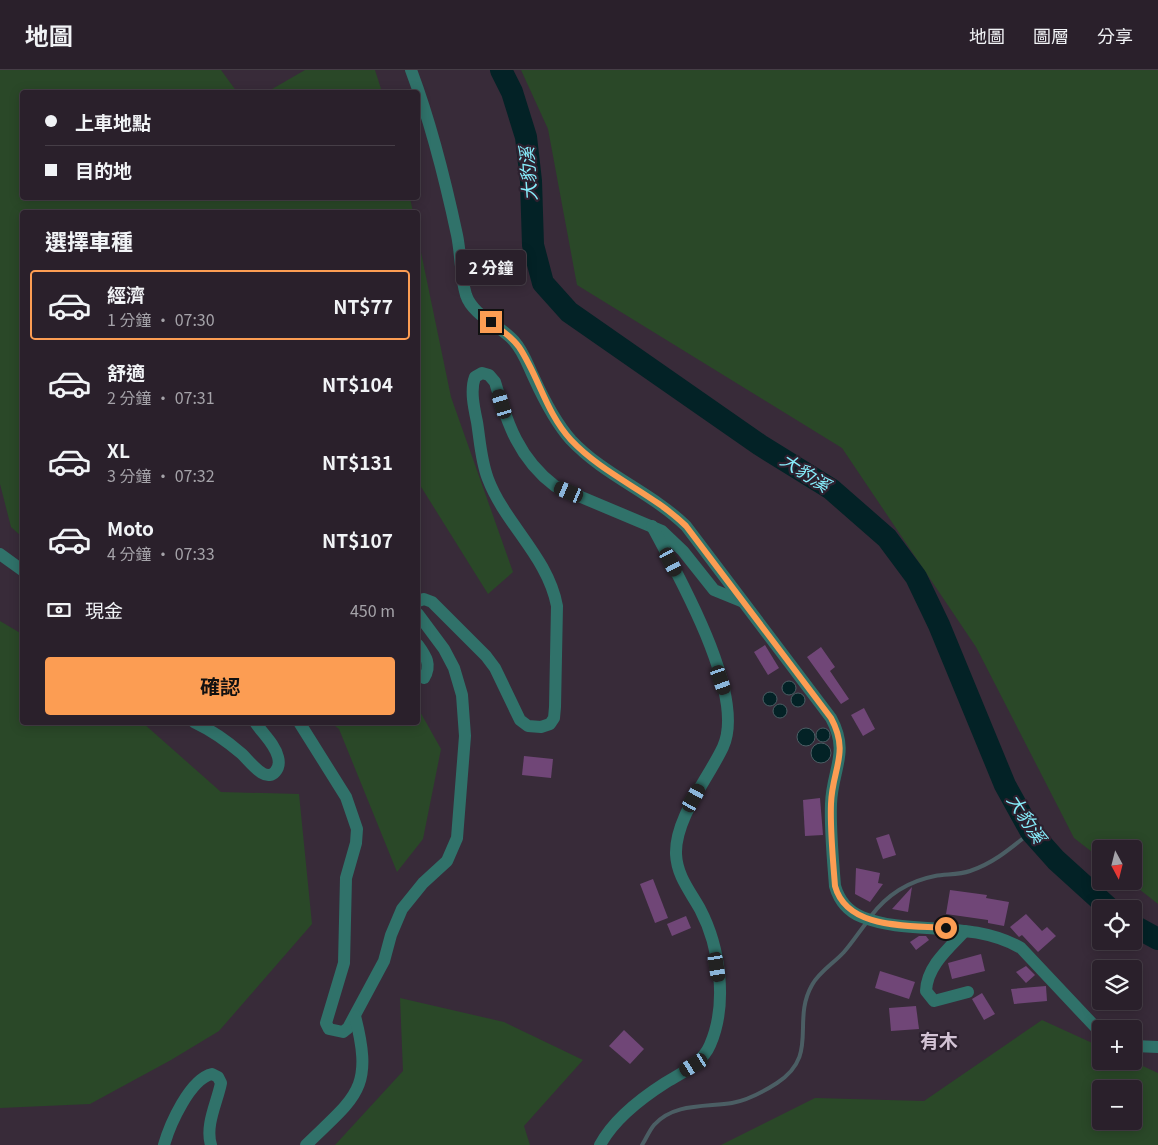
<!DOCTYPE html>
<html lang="zh-TW">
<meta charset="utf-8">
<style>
:root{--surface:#2a202b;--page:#362d37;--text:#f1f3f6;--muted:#a5a3a9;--line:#463e47;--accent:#fc9d53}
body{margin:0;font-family:Georgia,"Noto Sans TC",serif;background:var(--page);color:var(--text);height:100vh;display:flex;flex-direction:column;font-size:19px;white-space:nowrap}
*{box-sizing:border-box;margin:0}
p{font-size:16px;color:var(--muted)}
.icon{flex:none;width:28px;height:28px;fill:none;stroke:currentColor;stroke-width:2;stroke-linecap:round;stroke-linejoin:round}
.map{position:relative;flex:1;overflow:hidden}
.panel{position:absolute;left:20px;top:140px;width:400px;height:515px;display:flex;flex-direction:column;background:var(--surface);border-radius:5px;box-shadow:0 2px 12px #0003,0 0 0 1px var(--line)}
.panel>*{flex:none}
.guide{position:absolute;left:20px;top:20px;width:400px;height:110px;border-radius:5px;box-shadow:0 2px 12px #0003,0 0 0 1px var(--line);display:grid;align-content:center;height:110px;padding:0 25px;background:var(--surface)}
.needle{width:32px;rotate:173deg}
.fabs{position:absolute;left:1092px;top:770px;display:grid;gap:10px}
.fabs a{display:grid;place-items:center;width:50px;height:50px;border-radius:5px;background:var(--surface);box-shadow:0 2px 12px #0003,0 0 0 1px var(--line);font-size:25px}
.end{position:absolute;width:22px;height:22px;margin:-11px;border:6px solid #fc9d53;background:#111;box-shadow:0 0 0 2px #111}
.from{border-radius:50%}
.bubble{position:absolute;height:35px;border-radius:5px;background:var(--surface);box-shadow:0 2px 12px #0003,0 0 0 1px var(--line);font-size:16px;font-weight:700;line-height:35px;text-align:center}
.car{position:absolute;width:15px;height:30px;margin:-15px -8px;border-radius:6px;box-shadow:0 0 4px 1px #0007;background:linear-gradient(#222 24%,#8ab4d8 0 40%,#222 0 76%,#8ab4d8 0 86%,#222 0)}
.guide b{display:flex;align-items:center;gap:18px;height:48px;font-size:19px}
.guide b+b{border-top:1px solid var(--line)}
.guide i{width:12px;height:12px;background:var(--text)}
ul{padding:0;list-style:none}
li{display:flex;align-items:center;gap:15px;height:70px;margin:0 10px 8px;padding:0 15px;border:2px solid transparent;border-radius:5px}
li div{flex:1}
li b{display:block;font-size:19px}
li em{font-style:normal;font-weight:700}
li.on{border-color:var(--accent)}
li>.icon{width:45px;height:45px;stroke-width:1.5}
h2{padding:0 25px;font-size:22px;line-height:60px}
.pay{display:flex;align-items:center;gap:12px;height:55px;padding:0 25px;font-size:19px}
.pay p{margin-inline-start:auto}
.button{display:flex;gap:10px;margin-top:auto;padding:10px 25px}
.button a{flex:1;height:58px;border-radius:5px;background:var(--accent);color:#111;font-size:20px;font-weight:700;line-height:58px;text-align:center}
header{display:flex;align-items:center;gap:30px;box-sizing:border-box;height:70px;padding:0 25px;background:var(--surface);border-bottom:1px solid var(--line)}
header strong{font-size:24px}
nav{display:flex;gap:28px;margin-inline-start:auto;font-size:18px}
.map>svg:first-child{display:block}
.green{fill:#2a4828;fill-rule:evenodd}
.water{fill:#032226;stroke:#4b5e64}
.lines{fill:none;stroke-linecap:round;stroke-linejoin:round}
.stream{stroke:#4b5e64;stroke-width:4}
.river{stroke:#032226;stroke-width:22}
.building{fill:#704677}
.minor{stroke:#30726a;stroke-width:12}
.route{stroke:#fc9d53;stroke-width:6}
.labels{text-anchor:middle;stroke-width:4.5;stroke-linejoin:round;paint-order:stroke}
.water-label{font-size:18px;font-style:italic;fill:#87eefc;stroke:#2d212f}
.quarter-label{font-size:19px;font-weight:bold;fill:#d2c2d4;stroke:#2d212f}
</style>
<header>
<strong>地圖</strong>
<nav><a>地圖</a><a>圖層</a><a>分享</a></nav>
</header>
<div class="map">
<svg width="1158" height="1075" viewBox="0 0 1158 1075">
<rect width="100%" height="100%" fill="#382b39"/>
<g class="green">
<polygon points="0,0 221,0 237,22 22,22 22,128 410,128 413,142 22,142 22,467 11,457 0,414"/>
<polygon points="305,0 375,0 382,22 267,22"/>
<polygon points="521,0 1158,0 1158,834 1129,811 1134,811 1134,779 1101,779 1101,789 1074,768 976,577 842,378 577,215 548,59"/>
<polygon points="418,168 451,327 513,502 488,524 418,412"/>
<polygon points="0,551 22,564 22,652 143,653 221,722 299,724 312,854 219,961 171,990 90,1034 0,1038"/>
<polygon points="418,638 441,679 423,769 397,802 339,659 331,653 418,652"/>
<polygon points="400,928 504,952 583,990 524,1056 530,1075 335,1075 403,1001"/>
<path d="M1042,950l59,27v14h31l26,12v72h-437l94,-47 109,3zM1101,1019h33v32h-33z"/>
</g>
<g class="water">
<circle cx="789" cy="618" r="7"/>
<circle cx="770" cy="629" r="7"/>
<circle cx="798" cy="630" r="7"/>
<circle cx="780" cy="641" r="7"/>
<circle cx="823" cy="665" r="7"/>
<circle cx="806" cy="667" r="9"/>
<circle cx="821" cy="683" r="10"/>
</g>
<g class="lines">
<g class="stream">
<path d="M871,846c16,-21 38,-35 64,-40 11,-2 24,-1 35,-5 24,-8 41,-23 61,-39"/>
<path d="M642,1075c4,-6 7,-14 12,-20 19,-22 52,-18 78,-22 17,-3 31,-11 45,-20 43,-28 14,-61 35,-98 7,-13 22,-22 32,-33 8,-9 15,-20 23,-30"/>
</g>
<g class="river">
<polyline points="501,0 512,22 526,67 531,111 533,175 543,213 569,242 760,375 831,419 887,468 916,507 939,555 1005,715 1031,762 1056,790 1110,839"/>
<polyline points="1134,856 1158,869"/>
</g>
</g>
<g class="building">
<polygon points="765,575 779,598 768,605 754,582"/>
<polygon points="821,577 835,597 830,601 849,629 841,634 807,587"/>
<polygon points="864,638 875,659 863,666 851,645"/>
<polygon points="524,686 553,689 551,708 522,705"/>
<polygon points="820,728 823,765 805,766 803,730"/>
<polygon points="889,764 896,785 883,789 876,768"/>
<polygon points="856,798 880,803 878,813 883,814 870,832 855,824"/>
<polygon points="653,809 668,848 655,853 640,814"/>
<polygon points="912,817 908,842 892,839"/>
<polygon points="950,820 987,825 986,828 1009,832 1004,856 988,853 988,850 946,844"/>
<polygon points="1026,844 1042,861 1047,857 1056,866 1038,882 1022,865 1019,867 1010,857"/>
<polygon points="686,846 691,858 672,866 667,854"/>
<polygon points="919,866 926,866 929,870 916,880 910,872"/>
<polygon points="981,884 985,901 952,909 948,893"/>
<polygon points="1026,896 1035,905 1026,913 1016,902"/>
<polygon points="880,901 915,912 909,929 875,918"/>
<polygon points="1046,916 1047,931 1014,934 1011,919"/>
<polygon points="982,923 995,944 984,950 972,929"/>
<polygon points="916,936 919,959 891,961 889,938"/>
<polygon points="624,960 644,979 630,994 609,976"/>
</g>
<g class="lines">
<g class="minor">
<path d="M411,0c20,53 34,109 46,165 4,19 3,40 9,60 7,21 34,30 48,46 10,11 14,25 20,37 10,22 21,44 37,62 34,36 80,52 115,86l145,192c19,35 1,51 0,86 -1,27 2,55 4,82 4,14 12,25 27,31 48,19 109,2 159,31l80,85"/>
<polyline points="0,484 22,500"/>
<path d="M418,531l6,-2 8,3 54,54 9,12 25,52 8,6 13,1 9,-3 4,-6 1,-11 2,-101c-9,-49 -52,-82 -69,-127 -7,-18 -8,-38 -11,-57 -3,-14 -7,-32 -2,-45l7,-4 7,2 6,7c12,41 24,77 60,104l107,45 21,20 31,39 27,11"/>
<path d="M418,575c8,11 14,20 6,33"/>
<path d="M194,652c19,9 33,19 48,32 6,6 13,15 20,19 11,7 19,-5 16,-16 -3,-13 -16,-24 -23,-35"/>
<polyline points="299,652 346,727 357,759 356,773 346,808 344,893 326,953 329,959 343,962 348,958 384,891 391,865 402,839 423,813 447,791 457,768 465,666 462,625 454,598 444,579 418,544"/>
<path d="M965,861c-16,17 -38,35 -39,60l8,10 34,-9"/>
<polyline points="1134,976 1158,977"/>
<path d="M164,1075c6,-21 26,-66 48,-71l6,3 3,6c-4,20 -16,42 -10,62"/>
<path d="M306,1075c50,-49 68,-55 49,-129"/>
<path d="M600,1075c14,-26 40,-46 65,-62 16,-10 37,-19 45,-38 18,-41 10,-98 -10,-136 -10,-18 -23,-33 -24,-55 -1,-36 32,-75 47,-107 24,-52 -45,-172 -71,-221"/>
</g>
</g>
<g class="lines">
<path class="route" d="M491,252c10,8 21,15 28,25 20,30 27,66 52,93 34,36 80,52 115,86l145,192c19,35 1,51 0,86 -1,27 2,55 4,82 12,44 74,39 111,42"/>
</g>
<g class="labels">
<g class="water-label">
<text transform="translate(529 104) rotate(-94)" y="6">大豹溪</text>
<text transform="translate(805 403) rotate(33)" y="6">大豹溪</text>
<text transform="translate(1026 749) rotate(57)" y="6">大豹溪</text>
</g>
<g class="quarter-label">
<text x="939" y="978">有木</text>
</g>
</g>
</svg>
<div class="fabs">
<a><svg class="needle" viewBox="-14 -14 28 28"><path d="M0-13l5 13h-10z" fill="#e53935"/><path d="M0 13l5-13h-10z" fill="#a5a3a9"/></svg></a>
<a><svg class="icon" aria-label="locate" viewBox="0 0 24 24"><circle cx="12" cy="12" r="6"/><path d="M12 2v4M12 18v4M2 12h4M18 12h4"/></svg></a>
<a><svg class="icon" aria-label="layers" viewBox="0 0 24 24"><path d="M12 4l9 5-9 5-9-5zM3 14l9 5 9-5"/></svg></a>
<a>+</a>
<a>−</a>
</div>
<i class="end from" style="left:946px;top:858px"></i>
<i class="end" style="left:491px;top:252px"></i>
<div class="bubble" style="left:456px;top:180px;width:70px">2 分鐘</div>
<i class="car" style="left:502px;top:334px;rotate:343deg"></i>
<i class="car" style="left:569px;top:422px;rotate:293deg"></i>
<i class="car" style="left:671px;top:492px;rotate:152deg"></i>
<i class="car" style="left:721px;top:610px;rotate:161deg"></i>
<i class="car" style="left:694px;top:728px;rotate:29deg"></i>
<i class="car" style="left:717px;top:897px;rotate:171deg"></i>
<i class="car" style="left:694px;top:995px;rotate:239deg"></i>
<div class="guide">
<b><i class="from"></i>上車地點</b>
<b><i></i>目的地</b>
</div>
<section class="panel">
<h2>選擇車種</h2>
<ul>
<li class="on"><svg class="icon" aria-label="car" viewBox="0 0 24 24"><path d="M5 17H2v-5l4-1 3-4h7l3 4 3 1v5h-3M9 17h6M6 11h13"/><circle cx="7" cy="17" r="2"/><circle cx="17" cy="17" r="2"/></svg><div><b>經濟</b><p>1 分鐘 · 07:30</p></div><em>NT$77</em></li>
<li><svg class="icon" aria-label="car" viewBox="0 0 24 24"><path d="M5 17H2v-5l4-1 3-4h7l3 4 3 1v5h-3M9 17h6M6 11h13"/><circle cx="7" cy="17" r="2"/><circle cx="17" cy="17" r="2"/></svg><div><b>舒適</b><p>2 分鐘 · 07:31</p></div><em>NT$104</em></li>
<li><svg class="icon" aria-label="car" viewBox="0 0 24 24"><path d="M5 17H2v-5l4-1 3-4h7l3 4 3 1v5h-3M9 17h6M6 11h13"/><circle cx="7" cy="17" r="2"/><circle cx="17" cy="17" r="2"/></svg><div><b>XL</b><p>3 分鐘 · 07:32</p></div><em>NT$131</em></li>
<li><svg class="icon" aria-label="car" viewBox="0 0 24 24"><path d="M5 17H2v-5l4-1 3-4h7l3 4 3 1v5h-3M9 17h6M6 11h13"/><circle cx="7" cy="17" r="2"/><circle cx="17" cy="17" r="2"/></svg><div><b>Moto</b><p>4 分鐘 · 07:33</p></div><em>NT$107</em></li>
</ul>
<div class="pay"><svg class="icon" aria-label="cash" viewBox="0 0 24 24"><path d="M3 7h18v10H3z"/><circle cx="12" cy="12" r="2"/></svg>現金<p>450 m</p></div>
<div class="button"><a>確認</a></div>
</section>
</div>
